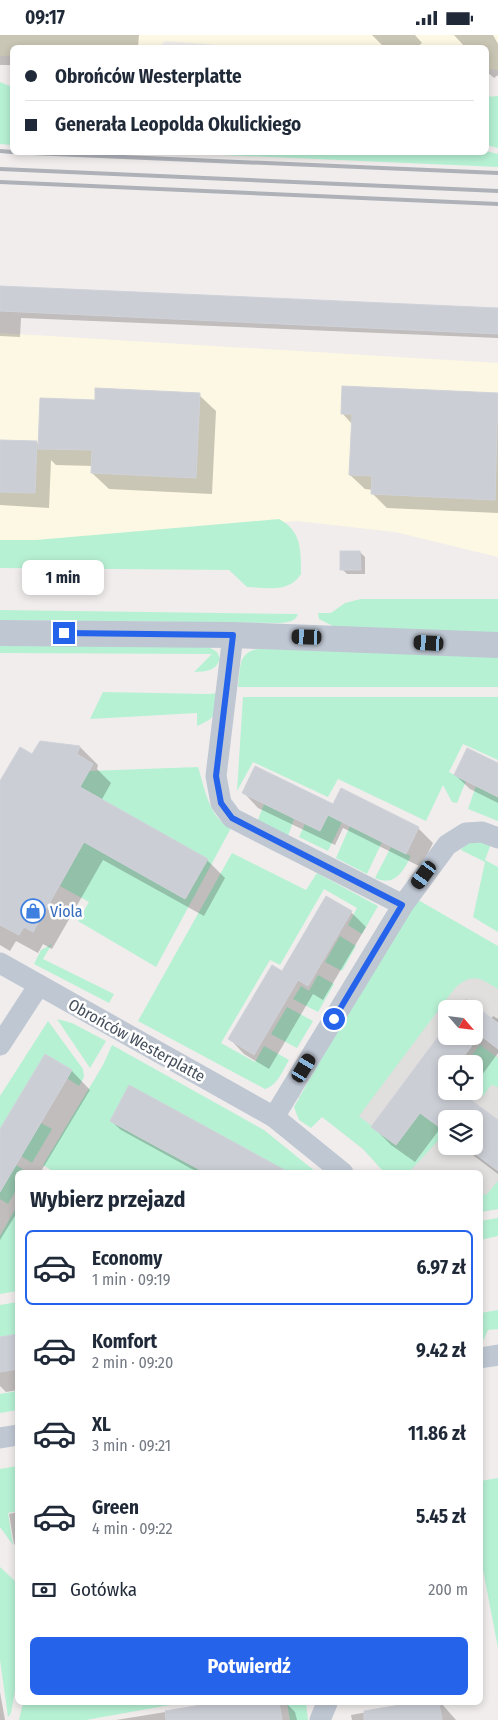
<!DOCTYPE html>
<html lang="pl">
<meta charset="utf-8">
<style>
:root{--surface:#fff;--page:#f6f6f7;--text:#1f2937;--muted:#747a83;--line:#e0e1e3;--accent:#2563eb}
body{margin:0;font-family:"Fira Sans Condensed",sans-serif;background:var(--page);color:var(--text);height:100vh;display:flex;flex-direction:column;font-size:19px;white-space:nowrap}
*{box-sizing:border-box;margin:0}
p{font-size:16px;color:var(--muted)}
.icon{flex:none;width:28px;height:28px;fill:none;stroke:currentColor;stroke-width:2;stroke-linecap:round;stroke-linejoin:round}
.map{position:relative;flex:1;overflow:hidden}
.side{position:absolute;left:15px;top:1135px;width:468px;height:535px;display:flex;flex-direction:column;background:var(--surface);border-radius:8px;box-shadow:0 2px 8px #0003}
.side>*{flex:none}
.hud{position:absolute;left:10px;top:10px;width:479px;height:110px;border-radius:8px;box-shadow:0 2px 8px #0003;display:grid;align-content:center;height:110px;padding:0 15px;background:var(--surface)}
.needle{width:32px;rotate:118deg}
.fabs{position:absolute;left:438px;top:965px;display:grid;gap:10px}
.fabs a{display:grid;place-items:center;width:45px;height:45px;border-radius:8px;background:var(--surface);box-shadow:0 2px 8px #0003;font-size:25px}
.end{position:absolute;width:22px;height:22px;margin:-11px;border:6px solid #2563eb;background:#fff;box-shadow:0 0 0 2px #fff}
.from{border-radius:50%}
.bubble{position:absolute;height:35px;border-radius:8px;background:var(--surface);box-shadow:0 2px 8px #0003;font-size:16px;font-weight:700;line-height:35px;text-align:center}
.car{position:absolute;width:15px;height:30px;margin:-15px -8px;border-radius:6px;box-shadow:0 0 4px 1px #0007;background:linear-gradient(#222 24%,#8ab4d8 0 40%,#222 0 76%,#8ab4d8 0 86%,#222 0)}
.hud b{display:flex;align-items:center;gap:18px;height:48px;font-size:19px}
.hud b+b{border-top:1px solid var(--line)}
.hud i{width:12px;height:12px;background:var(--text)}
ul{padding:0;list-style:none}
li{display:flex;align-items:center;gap:15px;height:75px;margin:0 10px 8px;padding:0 5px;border:2px solid transparent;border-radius:8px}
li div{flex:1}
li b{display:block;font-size:19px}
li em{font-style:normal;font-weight:700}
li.selected{border-color:var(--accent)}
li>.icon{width:45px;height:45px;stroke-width:1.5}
h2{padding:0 15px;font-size:22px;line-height:60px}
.pay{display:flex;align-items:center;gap:12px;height:55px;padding:0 15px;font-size:19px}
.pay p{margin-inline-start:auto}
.cta{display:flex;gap:10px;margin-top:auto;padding:10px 15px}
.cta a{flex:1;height:58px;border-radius:8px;background:var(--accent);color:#fff;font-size:20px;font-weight:700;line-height:58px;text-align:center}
.status{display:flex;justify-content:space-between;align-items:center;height:35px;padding:0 25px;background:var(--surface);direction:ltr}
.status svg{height:14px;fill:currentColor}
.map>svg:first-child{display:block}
.commercial{fill:#fdf8e3}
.education{fill:#e1dede;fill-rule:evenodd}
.green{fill:#b7f1d4}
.shadow{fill:#0003}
.building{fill:#cbced5;stroke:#d0d2d9}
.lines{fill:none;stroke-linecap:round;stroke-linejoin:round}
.minor{stroke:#bfc7d3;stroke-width:21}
.tertiary{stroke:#bfc7d3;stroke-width:26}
.rail{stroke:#aeb1b8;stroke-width:4}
.route{stroke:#2563eb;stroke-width:6}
.labels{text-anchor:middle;stroke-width:5;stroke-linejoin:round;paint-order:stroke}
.shop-label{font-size:16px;fill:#366cbe;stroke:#fff;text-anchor:start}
.street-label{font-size:16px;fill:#444e5b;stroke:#fff}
</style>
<div class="status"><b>09:17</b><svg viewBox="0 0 49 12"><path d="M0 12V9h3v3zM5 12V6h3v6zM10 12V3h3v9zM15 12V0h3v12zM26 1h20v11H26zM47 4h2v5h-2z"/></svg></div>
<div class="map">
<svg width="498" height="1685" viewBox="0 0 498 1685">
<rect width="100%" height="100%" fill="#f0edec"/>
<g class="commercial">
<polygon points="0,0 498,0 498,35 486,34 486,12 245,12 165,6 159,12 12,12 12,21 0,21"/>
<polygon points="0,298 498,328 498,522 395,497 297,486 37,507 0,507"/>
</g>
<path class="education" d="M498,911v263l-18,3v-39l-96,-1 -21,-23 -65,-52zM446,974h28v27h-28zM446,1029h28v27h-28zM446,1084h28v27h-28z"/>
<g class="green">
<polygon points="0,47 12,52 12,110 0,109"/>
<polygon points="498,61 498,113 486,110 486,62"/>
<polygon points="486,116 498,119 498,132 178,118"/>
<path d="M279,484c23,12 22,32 22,55 -12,19 -34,14 -54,13l-18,-17 -229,-2v-28h36z"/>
<polygon points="361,564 498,564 498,598 335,592 319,584 318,578 331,578 345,568"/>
<path d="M0,575l298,4c-3,8 -10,8 -18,9l-280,-3z"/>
<path d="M0,609l209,3 8,5 3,7c-5,13 -14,12 -26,13l18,-18 -212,-1z"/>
<path d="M265,613l233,7v32h-260c3,-24 0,-37 27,-39z"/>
<path d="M103,657l105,2 10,-1c-1,19 -1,25 -21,33v-13l-107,6z"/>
<polygon points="243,662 498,662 498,725 463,709 449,737 466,746 457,768 452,767 443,750 426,786 338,744 328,762 253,727 237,756"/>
<path d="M198,732c7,22 11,51 33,61l-75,139 -78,-46 11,-19 -29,-16 13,-24 -26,-15 11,-19 128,71 21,-40 -127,-72 9,-16z"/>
<polygon points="476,751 498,762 498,786 468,774"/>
<polygon points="264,769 294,784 288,801 258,785"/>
<polygon points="328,780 342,787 328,816 299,802 305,789 320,796"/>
<polygon points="350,791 382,807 367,839 336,823"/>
<polygon points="469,805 492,806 485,825 498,832 498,897 473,882 485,827 461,815"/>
<path d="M391,812l20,9c-8,16 -17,31 -36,22z"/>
<path d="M232,818l74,37 11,-17 61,33 -16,28 -14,-9 9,-17 -33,-19 -44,76 -10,-5 -49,83 34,19 9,-16 25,14c-6,10 -12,26 -24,29l-127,-68z"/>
<path d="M413,862l85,49v43c-18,-11 -25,-17 -43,-1l-96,128 37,29 24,-32 26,19 -37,40h-25l-21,-23 -41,-32 -11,11 -12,-8 -5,-13z"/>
<polygon points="340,901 356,911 342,936 325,927"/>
<polygon points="52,909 43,924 114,959 109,968 34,929 41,915"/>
<polygon points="318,940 334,949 318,977 293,964 301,951 309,956"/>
<polygon points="287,972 313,986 297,1013 271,999"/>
<polygon points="57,984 72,988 106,1006 90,1033"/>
<polygon points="48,986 83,1034 84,1042 79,1051 67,1043 72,1035 45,1019 0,1094 0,1061"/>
<polygon points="112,1010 264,1095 316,1137 56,1138 43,1130 103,1030"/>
<polygon points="480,1010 498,1023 498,1052 491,1050 483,1061 476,1055 474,1056 474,1029 465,1029"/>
<polygon points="41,1088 52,1094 32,1128 21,1121"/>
<polygon points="16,1130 27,1137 18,1138 17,1153 8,1169 0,1164 0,1157"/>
<polygon points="498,1146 498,1174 480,1177 480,1161 487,1159"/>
<polygon points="17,1171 17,1256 0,1259 0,1201"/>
<polygon points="498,1183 498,1201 480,1205 480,1186"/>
<polygon points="17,1267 17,1299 0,1302 0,1270"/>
<polygon points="498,1275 498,1294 488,1295 480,1312 480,1278"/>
<polygon points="17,1356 17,1375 0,1378 0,1359"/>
<polygon points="17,1431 17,1476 8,1478 13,1510 0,1492 0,1434"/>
<polygon points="498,1443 498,1613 480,1519 480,1446"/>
<polygon points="0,1532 17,1548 17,1644 11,1678 8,1682 0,1625"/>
<polygon points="23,1668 181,1668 86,1685 19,1685"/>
<polygon points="287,1668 306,1668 308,1685 290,1685"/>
</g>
<g class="shadow">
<polygon points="0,0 139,0 138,12 12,12 12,30 0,30"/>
<polygon points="372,0 415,0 422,8 417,12 384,12"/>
<polygon points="454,0 493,0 498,9 498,40 494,43 486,36 486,12 465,12"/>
<polygon points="0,252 498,275 498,303 21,283 20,302 0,301"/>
<polygon points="343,352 498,359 498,478 387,473 373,459 373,455 365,454 350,440 352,389 342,378"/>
<polygon points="199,360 216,376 212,459 109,454 92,438 93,431 56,430 51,425 49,473 0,470 0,406 37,408 39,410 96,366"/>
<polygon points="360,517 365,522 365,539 347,539 342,534"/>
<polygon points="40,707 80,712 98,730 97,734 111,748 101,766 207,825 225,843 204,881 103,825 52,914 43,909 38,918 16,906 10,916 0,910 0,748 32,721"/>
<polygon points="498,730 498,768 470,754 455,740"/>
<polygon points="244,758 334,771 418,793 433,808 421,832 343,793 335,810 258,773"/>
<polygon points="351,877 366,892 323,965 313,959 269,1034 244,1019 230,1004"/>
<polygon points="467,966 491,984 493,981 498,984 498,1018 474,1051 474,1029 446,1029 446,1056 470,1056 465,1062 498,1087 498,1139 461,1111 474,1111 474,1084 446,1084 446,1100 439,1095 415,1127 391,1110 373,1092 446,993 446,1001 474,1001 474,974"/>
<polygon points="45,1021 72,1036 90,1055 40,1138 18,1138 18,1176 0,1205 0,1096"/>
<polygon points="111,1086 287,1138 199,1138 121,1095"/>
<polygon points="18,1301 18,1355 6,1357 0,1351 0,1304"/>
<polygon points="18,1477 18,1512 14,1509 9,1479"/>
<polygon points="0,1657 5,1685 0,1685"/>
<polygon points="221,1668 286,1668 295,1677 297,1685 116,1685"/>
<polygon points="418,1668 441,1668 456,1685 352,1685 351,1680"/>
</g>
<g class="building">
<polygon points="0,251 498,273 498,299 0,276"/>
<polygon points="342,351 498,358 495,465 371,459 372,441 349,440 352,379 341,379"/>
<polygon points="95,353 200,358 196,443 91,438 92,415 38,414 40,363 95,365"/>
<polygon points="0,405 37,406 35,458 0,457"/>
<polygon points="340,516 360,516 361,535 340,535"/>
<polygon points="40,706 80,711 77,719 93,729 80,752 208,824 185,864 84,807 33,897 24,892 19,900 0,890 0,746 20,712 32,719"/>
<polygon points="467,713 498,728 498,762 454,740"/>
<polygon points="255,731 333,769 341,753 419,792 406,819 328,780 331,774 320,796 242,758"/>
<polygon points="326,861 352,876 308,951 298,945 254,1020 228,1004 272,930 282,936"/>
<polygon points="466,964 498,988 498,1014 480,1000 458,1029 446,1029 446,1056 459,1056 498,1085 498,1136 465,1111 474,1111 474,1084 446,1084 446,1097 420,1078 396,1110 371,1092 446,991 446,1001 474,1001 474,974 459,974"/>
<polygon points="45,1019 72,1035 0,1157 0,1094"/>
<polygon points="129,1050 186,1081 290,1138 206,1138 141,1103 110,1086"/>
<polygon points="18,1299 18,1334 0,1337 0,1302"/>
<polygon points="213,1668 279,1668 282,1685 166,1685 165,1676"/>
<polygon points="411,1668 439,1668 442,1685 364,1685 364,1676"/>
</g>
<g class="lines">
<g class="minor">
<polyline points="233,600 216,741 221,768 232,783 403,870"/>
<polyline points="0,928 274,1082 343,1138"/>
<polyline points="0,1010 39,950"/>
<polyline points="274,1082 403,870 447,810 466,798 482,797 498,803"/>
<polyline points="480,1323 498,1320"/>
<polyline points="0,1403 18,1400"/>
<polyline points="320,1685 327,1668"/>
</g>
<polyline class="tertiary" points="0,598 233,600 498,610"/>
<g class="rail">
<polyline points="0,116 12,117"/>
<polyline points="31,118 498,138"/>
<polyline points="0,134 498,156"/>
<polyline points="0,147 498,169"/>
</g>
</g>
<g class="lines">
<polyline class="route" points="64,598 233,600 216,741 221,768 232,783 402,870 334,984"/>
</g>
<defs>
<g id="shop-ring" transform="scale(1.25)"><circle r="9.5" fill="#fff" stroke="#3f7fe0" stroke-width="1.5"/><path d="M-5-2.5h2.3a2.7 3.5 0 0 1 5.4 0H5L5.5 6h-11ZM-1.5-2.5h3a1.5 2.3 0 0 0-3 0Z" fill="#3f7fe0"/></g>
</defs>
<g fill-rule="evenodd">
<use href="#shop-ring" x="33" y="876"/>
</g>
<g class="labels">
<g class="shop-label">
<text x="50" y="882">Viola</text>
</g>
<g class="street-label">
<text transform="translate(137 1005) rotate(29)" y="6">Obrońców Westerplatte</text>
</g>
</g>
</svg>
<div class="fabs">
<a><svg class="needle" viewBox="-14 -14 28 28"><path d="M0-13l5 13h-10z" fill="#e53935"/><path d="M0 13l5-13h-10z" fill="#747a83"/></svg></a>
<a><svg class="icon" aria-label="locate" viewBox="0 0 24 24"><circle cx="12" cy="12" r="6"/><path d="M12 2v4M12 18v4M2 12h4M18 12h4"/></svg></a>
<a><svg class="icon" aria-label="layers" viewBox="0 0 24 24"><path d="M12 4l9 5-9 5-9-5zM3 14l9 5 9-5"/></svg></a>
</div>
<i class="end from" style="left:334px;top:984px"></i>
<i class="end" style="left:64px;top:598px"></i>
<div class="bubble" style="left:22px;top:525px;width:82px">1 min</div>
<i class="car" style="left:307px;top:602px;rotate:272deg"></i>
<i class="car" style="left:429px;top:608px;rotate:273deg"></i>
<i class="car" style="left:424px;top:840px;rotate:216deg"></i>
<i class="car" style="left:304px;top:1033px;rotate:31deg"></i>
<div class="hud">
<b><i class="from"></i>Obrońców Westerplatte</b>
<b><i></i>Generała Leopolda Okulickiego</b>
</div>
<section class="side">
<h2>Wybierz przejazd</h2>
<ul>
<li class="selected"><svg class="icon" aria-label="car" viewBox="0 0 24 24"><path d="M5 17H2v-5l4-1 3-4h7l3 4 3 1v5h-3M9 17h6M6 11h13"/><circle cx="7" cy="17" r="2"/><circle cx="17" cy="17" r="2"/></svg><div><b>Economy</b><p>1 min · 09:19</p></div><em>6.97 zł</em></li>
<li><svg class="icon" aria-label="car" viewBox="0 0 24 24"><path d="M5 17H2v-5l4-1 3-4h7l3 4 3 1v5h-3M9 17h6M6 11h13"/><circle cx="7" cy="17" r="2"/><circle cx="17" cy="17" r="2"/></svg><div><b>Komfort</b><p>2 min · 09:20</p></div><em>9.42 zł</em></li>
<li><svg class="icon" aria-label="car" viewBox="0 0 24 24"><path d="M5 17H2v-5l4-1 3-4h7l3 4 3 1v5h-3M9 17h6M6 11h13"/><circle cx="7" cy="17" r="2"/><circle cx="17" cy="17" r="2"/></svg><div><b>XL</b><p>3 min · 09:21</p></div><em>11.86 zł</em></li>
<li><svg class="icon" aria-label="car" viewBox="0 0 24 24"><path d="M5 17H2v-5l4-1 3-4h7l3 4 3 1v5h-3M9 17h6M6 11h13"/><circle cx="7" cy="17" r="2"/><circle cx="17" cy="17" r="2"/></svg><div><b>Green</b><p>4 min · 09:22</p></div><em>5.45 zł</em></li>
</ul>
<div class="pay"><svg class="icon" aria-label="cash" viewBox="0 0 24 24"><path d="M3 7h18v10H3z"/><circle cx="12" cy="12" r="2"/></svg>Gotówka<p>200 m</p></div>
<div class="cta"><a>Potwierdź</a></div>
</section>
</div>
